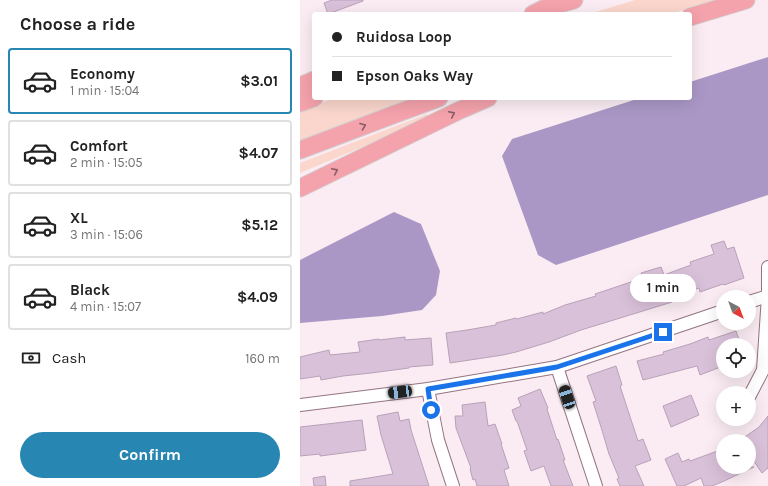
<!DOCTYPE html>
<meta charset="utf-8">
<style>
:root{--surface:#fff;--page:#f6f6f6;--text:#222;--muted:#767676;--line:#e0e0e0;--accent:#2786b2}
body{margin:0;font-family:Karla,sans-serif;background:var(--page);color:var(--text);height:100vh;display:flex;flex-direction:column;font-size:15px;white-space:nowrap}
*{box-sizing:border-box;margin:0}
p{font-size:13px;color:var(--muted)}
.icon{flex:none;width:22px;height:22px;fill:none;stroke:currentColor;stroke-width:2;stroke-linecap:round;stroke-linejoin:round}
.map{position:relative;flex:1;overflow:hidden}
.details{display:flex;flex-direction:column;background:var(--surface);width:300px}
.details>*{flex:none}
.top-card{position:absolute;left:12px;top:12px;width:380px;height:88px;border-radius:4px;box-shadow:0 4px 16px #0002;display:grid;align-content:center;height:88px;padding:0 20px;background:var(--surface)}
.needle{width:26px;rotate:139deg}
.controls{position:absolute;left:416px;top:290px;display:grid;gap:8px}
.controls a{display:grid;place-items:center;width:40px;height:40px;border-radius:50%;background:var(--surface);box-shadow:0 4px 16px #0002;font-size:20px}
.end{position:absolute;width:18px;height:18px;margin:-9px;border:5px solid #1a73e8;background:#fff;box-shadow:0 0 0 2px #fff}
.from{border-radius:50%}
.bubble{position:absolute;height:28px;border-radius:14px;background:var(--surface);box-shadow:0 4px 16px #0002;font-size:13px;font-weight:700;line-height:28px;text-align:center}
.car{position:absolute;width:12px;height:24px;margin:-12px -6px;border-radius:5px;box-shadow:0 0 3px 1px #0007;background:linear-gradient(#222 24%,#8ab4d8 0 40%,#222 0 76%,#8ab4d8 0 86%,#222 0)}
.top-card b{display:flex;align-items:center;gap:14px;height:38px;font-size:15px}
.top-card b+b{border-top:1px solid var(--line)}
.top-card i{width:10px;height:10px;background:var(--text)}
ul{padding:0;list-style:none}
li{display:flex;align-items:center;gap:12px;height:66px;margin:0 8px 6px;padding:0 12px;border:2px solid var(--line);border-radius:4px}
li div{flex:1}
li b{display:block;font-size:15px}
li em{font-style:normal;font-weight:700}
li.selected{border-color:var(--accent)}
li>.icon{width:36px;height:36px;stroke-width:1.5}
h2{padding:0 20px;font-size:18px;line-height:48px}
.pay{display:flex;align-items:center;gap:10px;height:44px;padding:0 20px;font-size:15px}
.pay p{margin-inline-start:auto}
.action{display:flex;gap:8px;margin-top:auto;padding:8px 20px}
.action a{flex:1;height:46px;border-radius:24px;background:var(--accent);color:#fff;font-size:16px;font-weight:700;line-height:46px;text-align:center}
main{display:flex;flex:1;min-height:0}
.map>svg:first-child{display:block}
.green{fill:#fad6cc}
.water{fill:#aa97c6}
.building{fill:#dac1da;stroke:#b9a1b9}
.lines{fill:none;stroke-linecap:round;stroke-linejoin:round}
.minor-casing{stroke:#937482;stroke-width:14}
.highway-casing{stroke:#d2cfd0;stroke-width:19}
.minor{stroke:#fff;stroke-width:12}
.highway{stroke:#f4a2ac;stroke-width:17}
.oneway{stroke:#895d65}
.route{stroke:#1a73e8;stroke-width:5}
</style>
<main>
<section class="details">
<h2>Choose a ride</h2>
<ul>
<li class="selected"><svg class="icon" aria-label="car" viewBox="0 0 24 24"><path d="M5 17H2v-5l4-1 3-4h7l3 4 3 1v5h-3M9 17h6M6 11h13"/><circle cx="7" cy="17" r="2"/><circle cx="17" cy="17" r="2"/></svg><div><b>Economy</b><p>1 min · 15:04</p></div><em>$3.01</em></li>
<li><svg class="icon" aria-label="car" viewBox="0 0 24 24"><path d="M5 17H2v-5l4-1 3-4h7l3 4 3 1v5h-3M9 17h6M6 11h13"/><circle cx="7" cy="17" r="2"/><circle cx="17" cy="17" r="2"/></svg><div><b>Comfort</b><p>2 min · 15:05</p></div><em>$4.07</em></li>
<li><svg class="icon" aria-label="car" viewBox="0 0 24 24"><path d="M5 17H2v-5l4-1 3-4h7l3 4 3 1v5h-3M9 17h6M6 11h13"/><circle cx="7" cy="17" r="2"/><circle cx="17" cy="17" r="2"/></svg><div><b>XL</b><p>3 min · 15:06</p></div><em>$5.12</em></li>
<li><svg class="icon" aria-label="car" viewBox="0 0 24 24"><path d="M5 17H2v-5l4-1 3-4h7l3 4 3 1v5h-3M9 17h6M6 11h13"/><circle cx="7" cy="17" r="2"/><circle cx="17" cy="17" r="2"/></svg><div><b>Black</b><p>4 min · 15:07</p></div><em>$4.09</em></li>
</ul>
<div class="pay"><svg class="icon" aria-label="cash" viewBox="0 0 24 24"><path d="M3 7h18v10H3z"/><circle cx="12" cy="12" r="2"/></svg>Cash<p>160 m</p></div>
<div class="action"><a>Confirm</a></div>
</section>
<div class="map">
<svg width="468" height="486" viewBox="0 0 468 486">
<rect width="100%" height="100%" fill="#faecf2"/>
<g class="green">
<polygon points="335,0 415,0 371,14 289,14"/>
<polygon points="34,98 110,98 105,101 0,142 0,111"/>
<polygon points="127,114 129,119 0,173 0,163"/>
</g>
<g class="water">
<polygon points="468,57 468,195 256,265 238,255 202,156 212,139 340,98 390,98 390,82"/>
<polygon points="94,212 121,224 140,271 136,295 122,310 82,316 0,323 0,260"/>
</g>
<g class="building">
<polygon points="32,0 63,0 63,1 28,14 24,3"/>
<polygon points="424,241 427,249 434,247 444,278 424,285 423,284 400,292 399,288 371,298 372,302 304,323 281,330 249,342 216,352 203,355 150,363 146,333 167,330 196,325 196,323 216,318 217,319 243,312 243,314 265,305 296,296 295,294 343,278 341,273 361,267 364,275 391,265 390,262 414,254 411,245"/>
<polygon points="436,331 441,345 423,345 423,366 400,375 397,366 343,380 337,361 364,354 363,352 390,344 408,337 409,340"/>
<polygon points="105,337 105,340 131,338 133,365 109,367 109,368 71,373 43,376 21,380 20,376 0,379 0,357 29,350 30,355 60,352 58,342 79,339 79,340"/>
<polygon points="316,366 322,385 320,386 338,441 343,439 351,460 335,466 344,486 320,486 317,479 319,478 309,454 301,427 293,402 296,401 287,376"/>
<polygon points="240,389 248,408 247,409 257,440 258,439 265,460 263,460 273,486 251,486 244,466 231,471 224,451 227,450 217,421 216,421 212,410 221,406 218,398"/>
<polygon points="391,395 399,415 371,427 363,406"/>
<polygon points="185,402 188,426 195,424 202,444 201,444 209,468 204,470 209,486 177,486 175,479 173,480 170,469 171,468 156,428 155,416 163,416 162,405"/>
<polygon points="98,412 100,421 109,419 111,430 129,486 50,486 50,481 93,474 81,435 77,416"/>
<polygon points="468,416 468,468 462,473 449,454 449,441 439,441 459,427"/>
<polygon points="62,420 66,450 20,456 20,454 0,456 0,427"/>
<polygon points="423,449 423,467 454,467 424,481 412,486 404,486 401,478 384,486 377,486 365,459 378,453 382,462 389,459 390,461"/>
<polygon points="25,476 26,486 14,486 13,478"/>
</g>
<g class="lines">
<g class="minor-casing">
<g id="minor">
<polyline points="449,302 468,296"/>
<polyline points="257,367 296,486"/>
<polyline points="128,389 138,440 153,486"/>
<polyline points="449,397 463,370 468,296 468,267"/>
<polyline points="0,405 128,389 257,367 423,311"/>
</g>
</g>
<g class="highway-casing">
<g id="highway">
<polyline points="233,14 243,9 274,0"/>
<polyline points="390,17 446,0"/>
<polyline points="0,86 14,80"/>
<polyline points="0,103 14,98"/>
<polyline points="0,150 90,116 139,98"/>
<polyline points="0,188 158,111 188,98"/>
</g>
</g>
<use href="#minor" class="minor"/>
<use href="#highway" class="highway"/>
</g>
<defs><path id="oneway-chevron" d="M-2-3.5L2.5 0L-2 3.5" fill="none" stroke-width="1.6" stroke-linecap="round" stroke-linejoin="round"/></defs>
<g class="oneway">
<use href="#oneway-chevron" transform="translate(152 114) rotate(-26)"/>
<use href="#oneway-chevron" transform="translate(63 126) rotate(-21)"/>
<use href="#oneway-chevron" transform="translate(35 171) rotate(-26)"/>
</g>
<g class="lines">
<polyline class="route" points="131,410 128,389 257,367 363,332"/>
</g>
</svg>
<div class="controls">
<a><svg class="needle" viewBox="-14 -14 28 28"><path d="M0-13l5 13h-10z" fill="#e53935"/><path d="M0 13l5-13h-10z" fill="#767676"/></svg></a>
<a><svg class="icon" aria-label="locate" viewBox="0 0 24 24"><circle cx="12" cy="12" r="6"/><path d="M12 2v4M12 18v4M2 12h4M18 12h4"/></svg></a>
<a>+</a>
<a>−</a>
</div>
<i class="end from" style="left:131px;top:410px"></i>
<i class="end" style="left:363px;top:332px"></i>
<div class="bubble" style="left:330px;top:274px;width:66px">1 min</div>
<i class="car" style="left:100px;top:392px;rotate:263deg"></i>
<i class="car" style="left:267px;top:397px;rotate:342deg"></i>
<div class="top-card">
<b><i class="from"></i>Ruidosa Loop</b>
<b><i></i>Epson Oaks Way</b>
</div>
</div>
</main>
